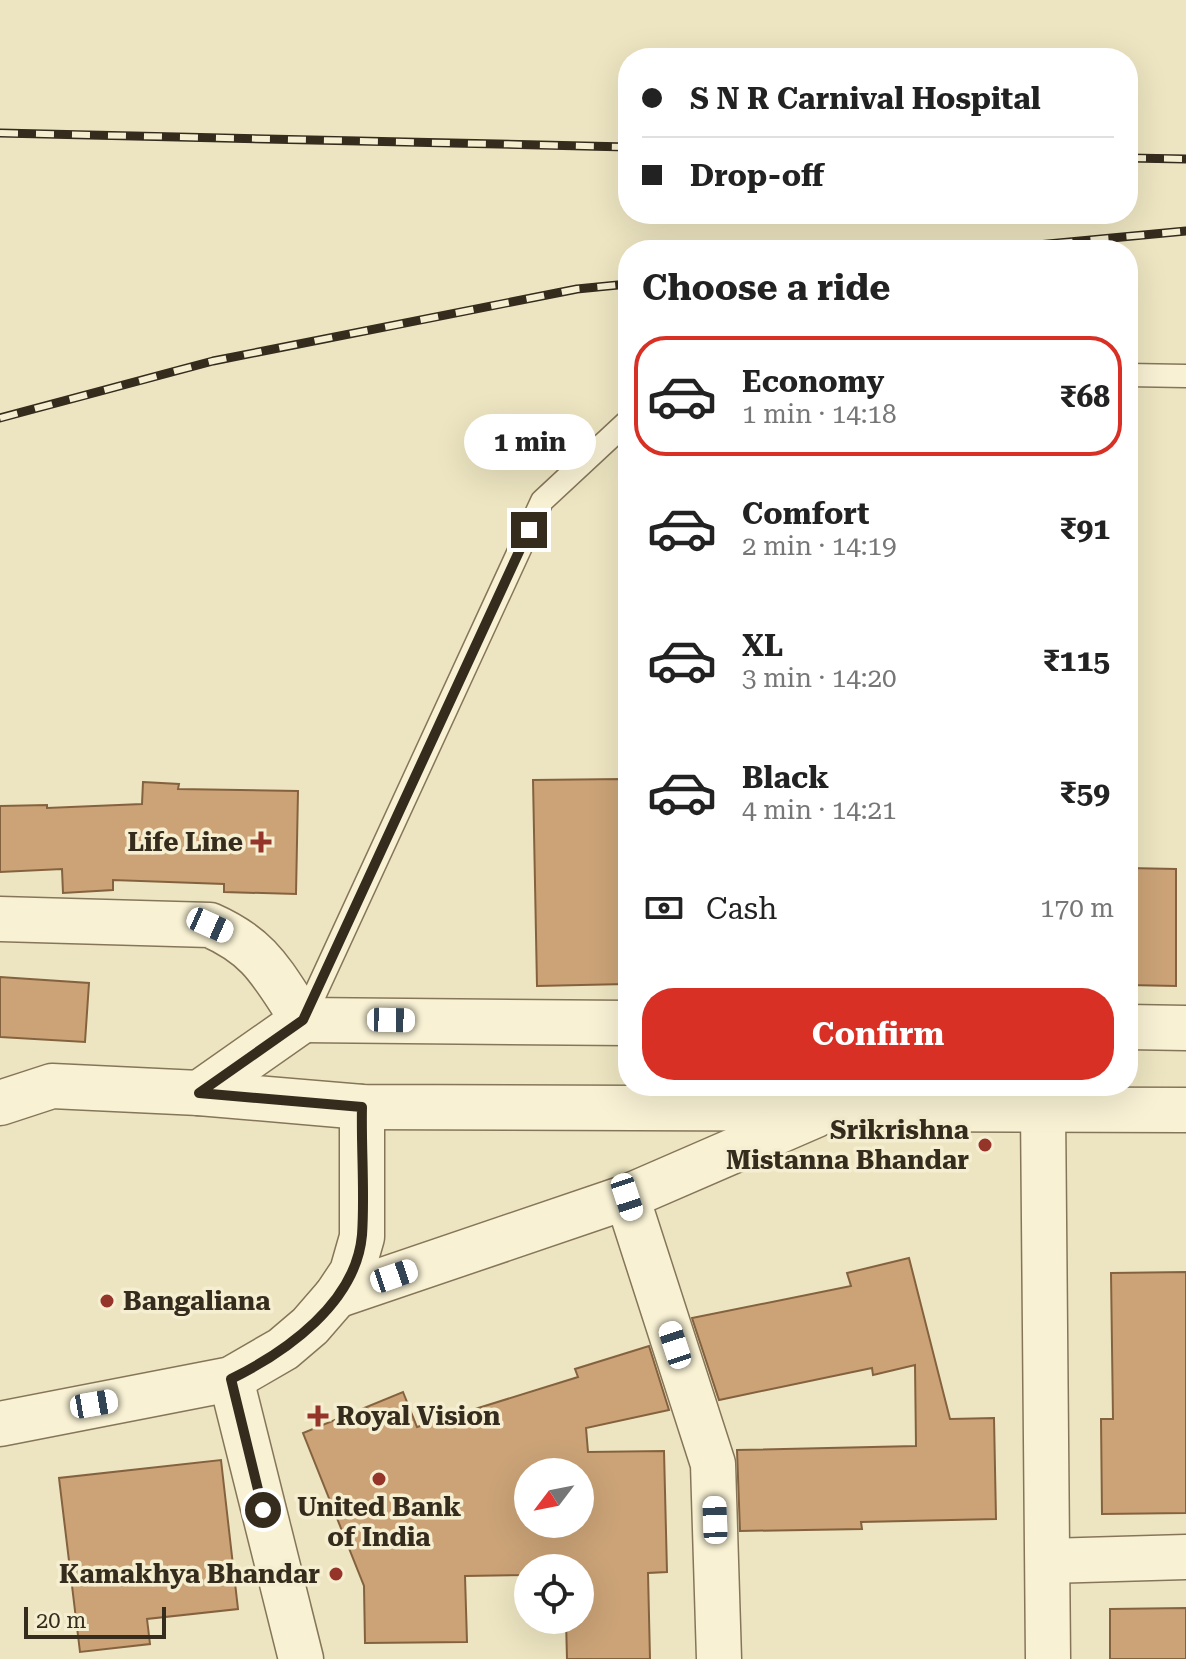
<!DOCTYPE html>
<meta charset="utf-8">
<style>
:root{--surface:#fff;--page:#f6f6f6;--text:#222;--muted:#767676;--line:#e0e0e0;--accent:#d93025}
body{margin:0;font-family:"Roboto Serif",serif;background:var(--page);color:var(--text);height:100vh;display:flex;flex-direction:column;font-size:30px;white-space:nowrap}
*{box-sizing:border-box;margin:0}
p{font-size:26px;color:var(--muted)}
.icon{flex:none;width:44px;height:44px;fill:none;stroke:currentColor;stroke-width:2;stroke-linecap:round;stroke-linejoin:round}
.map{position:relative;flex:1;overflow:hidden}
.side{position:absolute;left:618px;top:240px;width:520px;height:856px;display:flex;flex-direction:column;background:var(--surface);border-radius:32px;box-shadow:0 8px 32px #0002}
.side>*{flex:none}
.banner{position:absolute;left:618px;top:48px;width:520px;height:176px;border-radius:32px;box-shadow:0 8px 32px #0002;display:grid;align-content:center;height:176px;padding:0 24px;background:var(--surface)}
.needle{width:52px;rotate:238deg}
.tools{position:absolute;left:514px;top:1458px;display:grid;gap:16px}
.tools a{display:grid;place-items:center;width:80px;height:80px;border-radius:50%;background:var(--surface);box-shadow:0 8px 32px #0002;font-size:40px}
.scale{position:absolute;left:24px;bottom:20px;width:142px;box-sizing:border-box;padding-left:8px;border:4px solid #362c1d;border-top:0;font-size:22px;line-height:28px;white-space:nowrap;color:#362c1d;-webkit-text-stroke:6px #f5eed0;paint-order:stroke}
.end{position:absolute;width:36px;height:36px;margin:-18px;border:10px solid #362c1d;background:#fff;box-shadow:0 0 0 4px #fff}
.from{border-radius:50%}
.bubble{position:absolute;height:56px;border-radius:28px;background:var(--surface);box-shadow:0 8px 32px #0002;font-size:26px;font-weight:700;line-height:56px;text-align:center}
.car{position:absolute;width:24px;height:48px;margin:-24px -12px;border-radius:10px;box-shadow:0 0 6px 2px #0007;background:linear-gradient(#fff 24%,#345 0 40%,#fff 0 76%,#345 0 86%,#fff 0)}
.banner b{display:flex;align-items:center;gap:28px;height:76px;font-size:30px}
.banner b+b{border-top:2px solid var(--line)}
.banner i{width:20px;height:20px;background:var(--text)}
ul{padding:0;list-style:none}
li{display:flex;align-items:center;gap:24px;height:120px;margin:0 16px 12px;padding:0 8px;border:4px solid transparent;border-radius:32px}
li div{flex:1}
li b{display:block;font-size:30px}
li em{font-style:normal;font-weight:700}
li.selected{border-color:var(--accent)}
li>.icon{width:72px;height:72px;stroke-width:1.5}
h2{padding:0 24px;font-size:36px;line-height:96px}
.pay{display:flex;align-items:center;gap:20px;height:88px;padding:0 24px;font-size:30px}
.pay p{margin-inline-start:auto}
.button{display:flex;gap:16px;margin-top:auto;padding:16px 24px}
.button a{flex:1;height:92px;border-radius:32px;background:var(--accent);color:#fff;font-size:32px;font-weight:700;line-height:92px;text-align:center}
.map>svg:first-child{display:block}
.building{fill:#cba377;stroke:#85623f;stroke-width:2;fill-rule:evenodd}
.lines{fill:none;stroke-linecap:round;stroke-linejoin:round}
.service-casing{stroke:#867659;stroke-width:25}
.minor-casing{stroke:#867659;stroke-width:47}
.tertiary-casing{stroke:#867659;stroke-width:47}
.service{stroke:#f8f1d4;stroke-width:22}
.minor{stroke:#f8f1d4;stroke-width:44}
.tertiary{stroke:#f8f1d4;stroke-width:44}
.rail-casing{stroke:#362c1d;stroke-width:9}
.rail{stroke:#f5eed0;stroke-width:6;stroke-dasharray:18;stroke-linecap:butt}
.route{stroke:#362c1d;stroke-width:10}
.poi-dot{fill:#953429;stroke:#f5eed0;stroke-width:3}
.labels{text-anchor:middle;stroke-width:7;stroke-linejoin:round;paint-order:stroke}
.poi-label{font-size:26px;font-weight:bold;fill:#362c1d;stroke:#f5eed0;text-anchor:end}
</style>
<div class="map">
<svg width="1186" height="1659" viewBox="0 0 1186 1659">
<rect width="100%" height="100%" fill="#ede5c1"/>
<g class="building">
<polygon points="623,779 626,984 537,986 533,780"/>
<polygon points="143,782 179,784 178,789 298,791 296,894 224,892 224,884 113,880 113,890 63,893 62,869 0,872 0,806 47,805 47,808 142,804"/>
<polygon points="1128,868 1176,869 1176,986 1128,985"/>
<polygon points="0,977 89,983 85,1042 0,1037"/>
<polygon points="909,1258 950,1419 994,1418 996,1519 861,1522 862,1529 740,1531 737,1450 916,1446 915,1365 873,1375 872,1368 719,1400 692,1318 851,1286 847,1273"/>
<polygon points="1186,1272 1186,1513 1102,1514 1101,1419 1113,1419 1111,1273"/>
<path d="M649,1346l20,64 -83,18 2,24 76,-1 3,121 -19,1 2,86h-83l-1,-39h14v-52h-52v7l-63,1 2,66 -102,1 -1,-57 -61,-153 100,-41 14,35 161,-50 -3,-8zM528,1472h52v52h-52z"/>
<polygon points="221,1460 238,1609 147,1619 150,1644 80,1652 59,1478"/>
<polygon points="1186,1608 1186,1659 1110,1659 1110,1609"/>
</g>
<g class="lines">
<g class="service-casing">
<g id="service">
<polyline points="1128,375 1186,376"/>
<polyline points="303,1020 542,501 628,421"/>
</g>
</g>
<g class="minor-casing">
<g id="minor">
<polyline points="1043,1109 1048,1659"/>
<polyline points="627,1197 713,1464 719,1659"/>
<polyline points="231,1379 301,1659"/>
<polyline points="1048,1561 1186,1557"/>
</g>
</g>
<g class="tertiary-casing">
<g id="tertiary">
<path d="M0,919l210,6c52,23 62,49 93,95l325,3"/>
<polyline points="1128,1027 1186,1028"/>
<polyline points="199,1093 303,1020"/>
<polyline points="0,1103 52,1086 199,1093 362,1107 1186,1110"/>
<polyline points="336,1296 627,1197 816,1115"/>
<polyline points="0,1424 231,1379 283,1349 310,1326 336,1296 352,1272 362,1237 362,1107"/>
</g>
</g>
<use href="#service" class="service"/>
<use href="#minor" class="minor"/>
<use href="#tertiary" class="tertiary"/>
<g class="rail-casing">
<g id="rail">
<polyline points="0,133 628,147"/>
<polyline points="1128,158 1186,159"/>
<polyline points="983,250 1186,231"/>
<polyline points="0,418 213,361 577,289 628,284"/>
</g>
</g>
<use href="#rail" class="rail"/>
</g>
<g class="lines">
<path class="route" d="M263,1510l-32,-131c55,-27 125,-76 131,-144 3,-42 -1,-86 0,-128l-163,-14 104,-73 226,-490"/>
</g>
<g class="poi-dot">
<path d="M257 830h8v8h8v8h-8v8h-8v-8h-8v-8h8z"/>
<circle cx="985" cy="1145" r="8"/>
<circle cx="107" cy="1301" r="8"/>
<path d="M314 1404h8v8h8v8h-8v8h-8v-8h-8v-8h8z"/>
<circle cx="379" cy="1479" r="8"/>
<circle cx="336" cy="1574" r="8"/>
</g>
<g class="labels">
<g class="poi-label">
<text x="243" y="851">Life Line</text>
<text x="969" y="1139">Srikrishna<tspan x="969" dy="30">Mistanna Bhandar</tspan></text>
<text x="123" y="1310" text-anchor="start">Bangaliana</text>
<text x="336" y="1425" text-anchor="start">Royal Vision</text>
<text x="379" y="1516" text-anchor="middle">United Bank<tspan x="379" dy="30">of India</tspan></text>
<text x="320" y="1583">Kamakhya Bhandar</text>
</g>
</g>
</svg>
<div class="tools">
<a><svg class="needle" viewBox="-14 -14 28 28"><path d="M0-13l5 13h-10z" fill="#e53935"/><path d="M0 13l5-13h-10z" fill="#767676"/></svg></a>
<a><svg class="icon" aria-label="locate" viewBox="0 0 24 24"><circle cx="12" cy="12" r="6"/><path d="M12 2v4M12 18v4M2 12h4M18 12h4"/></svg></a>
</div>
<div class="scale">20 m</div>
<i class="end from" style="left:263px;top:1510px"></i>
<i class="end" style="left:529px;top:530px"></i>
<div class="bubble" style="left:464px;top:414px;width:132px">1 min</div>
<i class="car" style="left:210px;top:925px;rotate:114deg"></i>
<i class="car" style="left:391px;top:1020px;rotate:91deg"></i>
<i class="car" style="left:627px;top:1197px;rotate:162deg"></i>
<i class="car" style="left:394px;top:1276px;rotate:71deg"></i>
<i class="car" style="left:675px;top:1345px;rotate:342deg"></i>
<i class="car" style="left:94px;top:1404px;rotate:80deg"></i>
<i class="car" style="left:715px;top:1520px;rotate:358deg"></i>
<div class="banner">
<b><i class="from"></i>S N R Carnival Hospital</b>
<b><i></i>Drop-off</b>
</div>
<section class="side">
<h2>Choose a ride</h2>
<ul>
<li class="selected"><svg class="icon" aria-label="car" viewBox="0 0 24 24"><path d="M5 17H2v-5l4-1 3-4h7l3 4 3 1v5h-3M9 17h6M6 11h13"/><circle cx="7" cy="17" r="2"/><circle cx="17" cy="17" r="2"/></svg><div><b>Economy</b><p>1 min · 14:18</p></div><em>₹68</em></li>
<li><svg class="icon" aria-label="car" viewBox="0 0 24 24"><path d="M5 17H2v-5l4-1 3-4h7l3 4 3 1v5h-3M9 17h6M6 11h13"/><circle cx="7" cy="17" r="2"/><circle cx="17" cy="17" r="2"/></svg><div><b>Comfort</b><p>2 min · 14:19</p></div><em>₹91</em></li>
<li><svg class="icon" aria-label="car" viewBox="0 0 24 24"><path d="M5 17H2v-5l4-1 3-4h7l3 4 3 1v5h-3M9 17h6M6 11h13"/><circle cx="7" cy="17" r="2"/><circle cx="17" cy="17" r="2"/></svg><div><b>XL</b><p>3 min · 14:20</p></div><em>₹115</em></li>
<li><svg class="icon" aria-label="car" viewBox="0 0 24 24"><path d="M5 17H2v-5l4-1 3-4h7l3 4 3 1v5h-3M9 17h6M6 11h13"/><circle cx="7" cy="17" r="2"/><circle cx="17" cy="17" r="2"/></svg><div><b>Black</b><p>4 min · 14:21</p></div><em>₹59</em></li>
</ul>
<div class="pay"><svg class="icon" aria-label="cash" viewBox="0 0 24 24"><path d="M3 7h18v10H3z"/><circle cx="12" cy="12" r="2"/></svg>Cash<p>170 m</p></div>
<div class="button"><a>Confirm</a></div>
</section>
</div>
